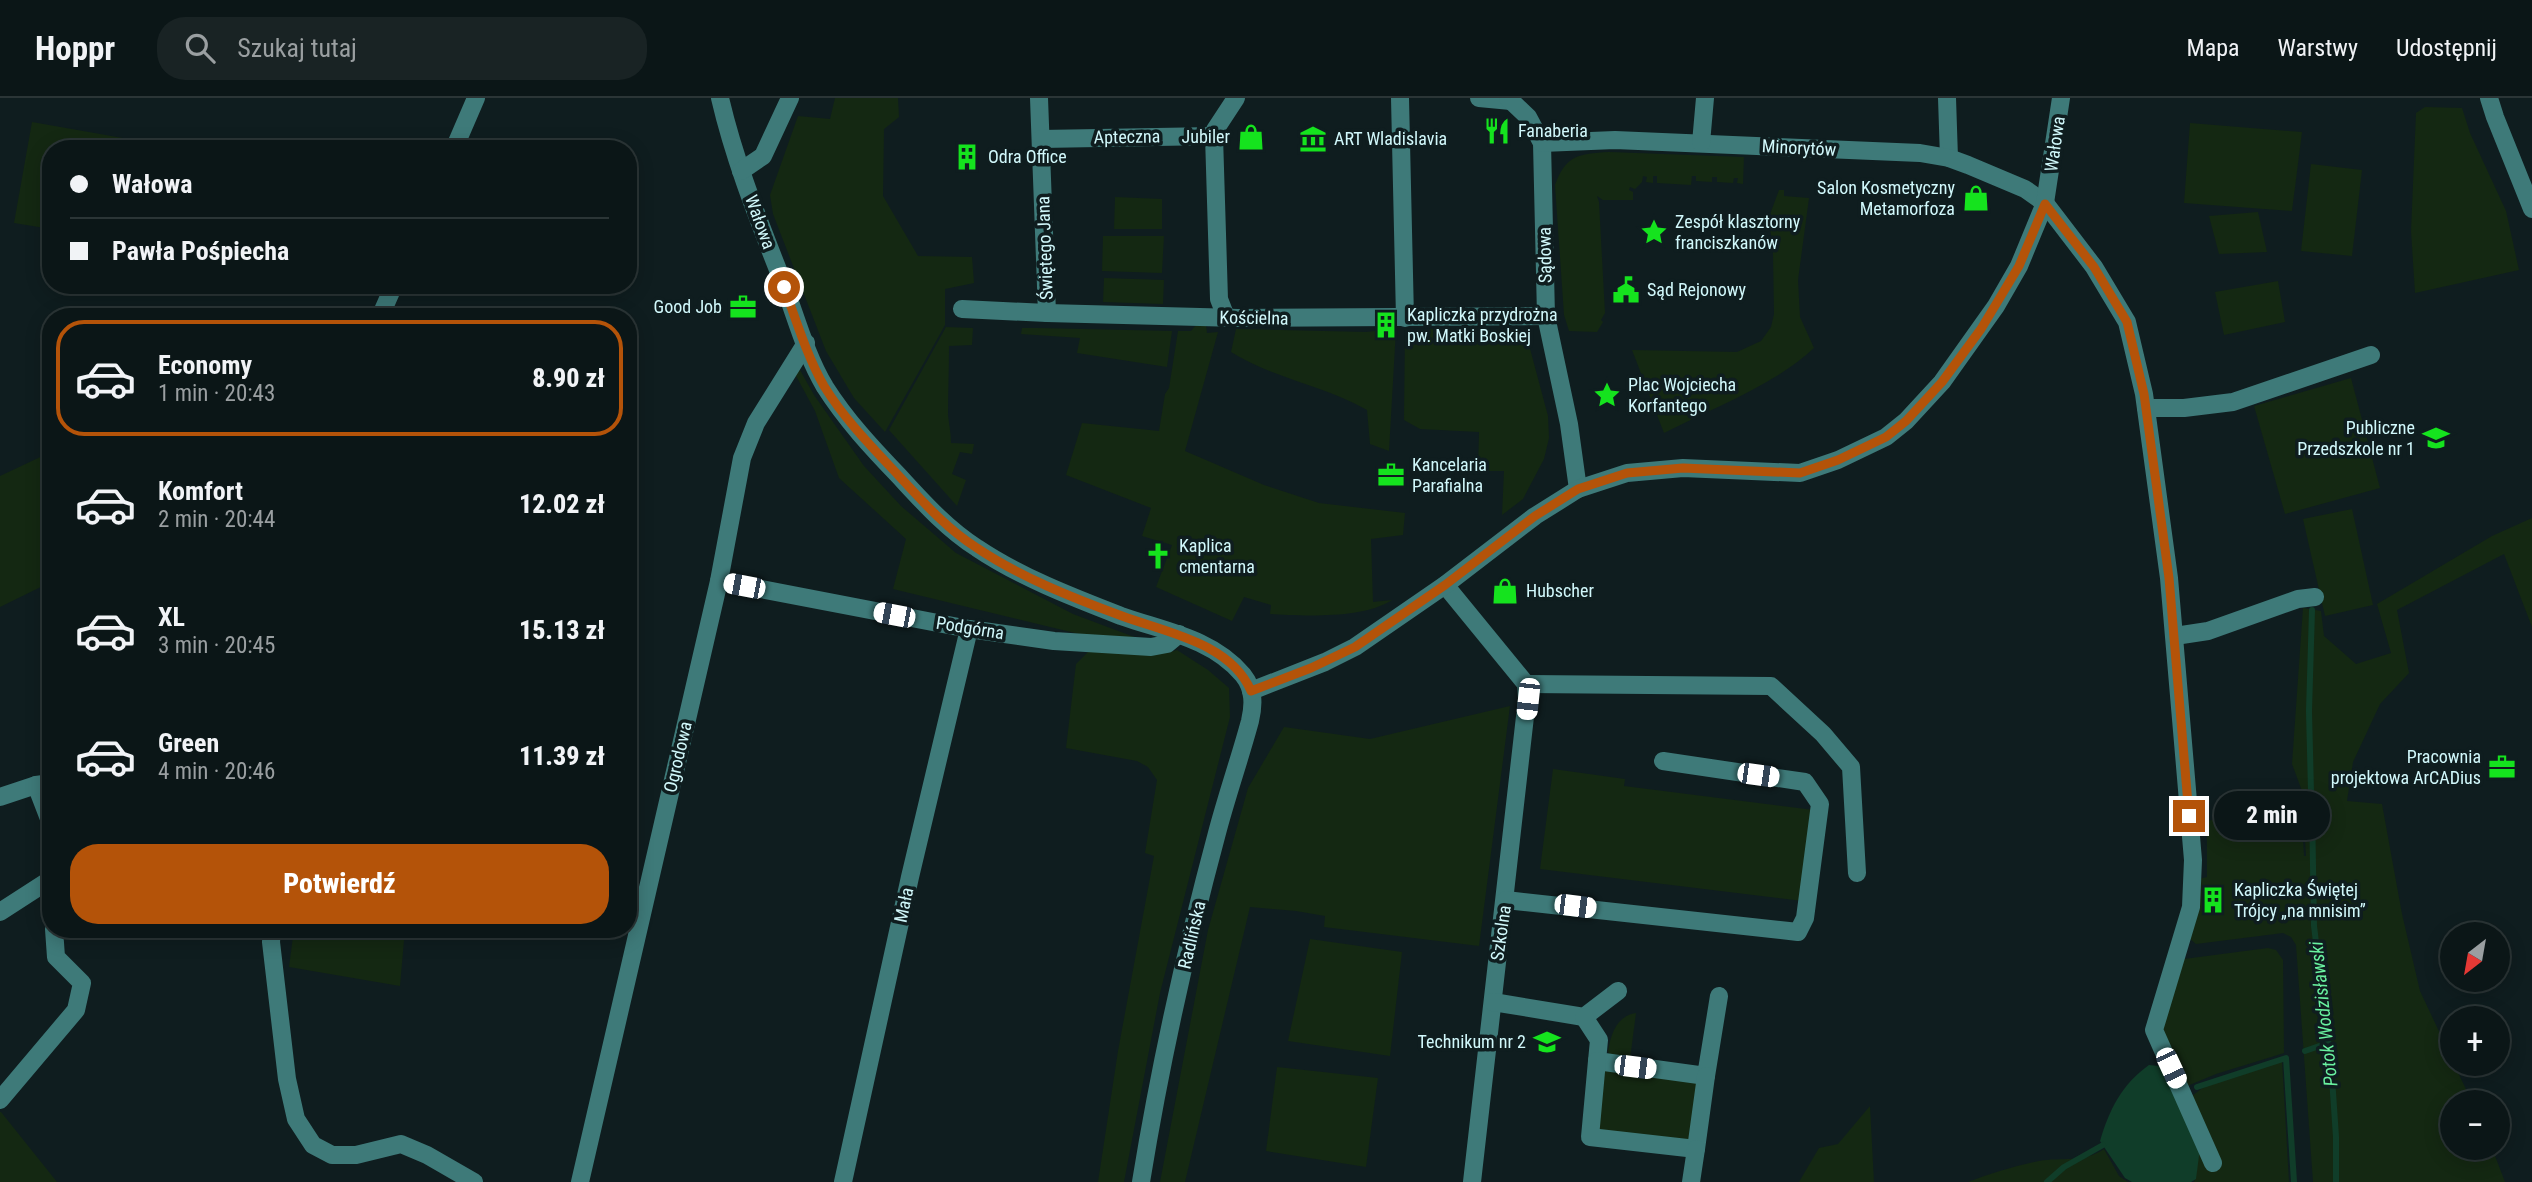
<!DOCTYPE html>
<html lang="pl">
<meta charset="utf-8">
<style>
:root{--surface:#0b1617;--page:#192324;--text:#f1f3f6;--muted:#9a9fa1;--line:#2b3536;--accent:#b45309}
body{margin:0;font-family:"Roboto Condensed",sans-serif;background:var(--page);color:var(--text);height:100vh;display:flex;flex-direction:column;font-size:26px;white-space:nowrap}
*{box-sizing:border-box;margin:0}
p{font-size:23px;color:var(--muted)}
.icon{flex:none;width:38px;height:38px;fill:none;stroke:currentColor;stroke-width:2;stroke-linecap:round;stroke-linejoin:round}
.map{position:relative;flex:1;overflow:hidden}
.panel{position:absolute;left:42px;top:210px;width:595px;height:630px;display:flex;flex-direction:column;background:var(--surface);border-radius:28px;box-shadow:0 4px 18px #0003,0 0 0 2px var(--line)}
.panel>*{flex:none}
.hud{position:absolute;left:42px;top:42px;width:595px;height:154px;border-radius:28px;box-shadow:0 4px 18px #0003,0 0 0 2px var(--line);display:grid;align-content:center;height:154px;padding:0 28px;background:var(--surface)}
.needle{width:46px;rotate:211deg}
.buttons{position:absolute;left:2440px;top:824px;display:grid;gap:14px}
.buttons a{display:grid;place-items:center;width:70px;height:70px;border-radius:50%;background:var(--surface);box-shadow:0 4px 18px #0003,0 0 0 2px var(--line);font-size:35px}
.end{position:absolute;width:32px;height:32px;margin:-16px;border:9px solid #b45309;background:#fff;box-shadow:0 0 0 4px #fff}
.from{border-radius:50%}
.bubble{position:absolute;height:49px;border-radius:24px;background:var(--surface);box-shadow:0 4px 18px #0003,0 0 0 2px var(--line);font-size:23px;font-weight:800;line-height:49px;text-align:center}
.car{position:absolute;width:21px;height:42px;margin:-21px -10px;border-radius:9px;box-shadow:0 0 5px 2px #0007;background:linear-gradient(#fff 24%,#345 0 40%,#fff 0 76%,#345 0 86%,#fff 0)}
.hud b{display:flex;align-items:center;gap:24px;height:66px;font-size:26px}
.hud b+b{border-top:2px solid var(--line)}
.hud i{width:18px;height:18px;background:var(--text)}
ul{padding:12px 0 0;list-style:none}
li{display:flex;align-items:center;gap:21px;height:116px;margin:0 14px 10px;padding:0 14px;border:4px solid transparent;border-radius:28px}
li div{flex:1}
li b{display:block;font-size:26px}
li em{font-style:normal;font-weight:800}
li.on{border-color:var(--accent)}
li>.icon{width:63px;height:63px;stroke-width:1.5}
.primary-button{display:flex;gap:14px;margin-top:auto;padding:14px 28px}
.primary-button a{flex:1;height:80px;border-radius:28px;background:var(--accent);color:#fff;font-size:28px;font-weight:800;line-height:80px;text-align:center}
header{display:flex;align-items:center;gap:42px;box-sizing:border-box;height:98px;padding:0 35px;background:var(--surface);border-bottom:2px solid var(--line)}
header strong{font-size:33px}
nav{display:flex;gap:38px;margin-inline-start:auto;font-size:24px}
.search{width:490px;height:63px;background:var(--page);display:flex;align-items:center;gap:18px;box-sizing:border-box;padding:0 24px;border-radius:28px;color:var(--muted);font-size:26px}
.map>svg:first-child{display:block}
.green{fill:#142812}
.water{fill:#103d29}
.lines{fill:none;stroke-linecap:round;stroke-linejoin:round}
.stream{stroke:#103d29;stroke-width:6}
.minor{stroke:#3e7a79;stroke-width:18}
.route{stroke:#b45309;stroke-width:9}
.labels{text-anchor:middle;stroke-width:7;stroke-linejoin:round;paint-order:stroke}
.poi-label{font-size:18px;fill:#d1f8fb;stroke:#0f1d1f;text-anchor:start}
.street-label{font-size:18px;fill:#d1f8fb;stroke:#0f1d1f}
.water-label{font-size:19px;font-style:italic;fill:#69f1a0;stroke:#0f1d1f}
</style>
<header>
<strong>Hoppr</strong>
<div class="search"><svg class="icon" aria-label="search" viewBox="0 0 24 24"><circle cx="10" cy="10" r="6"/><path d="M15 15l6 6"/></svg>Szukaj tutaj</div>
<nav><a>Mapa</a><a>Warstwy</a><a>Udostępnij</a></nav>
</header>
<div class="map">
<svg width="2532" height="1084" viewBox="0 0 2532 1084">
<rect width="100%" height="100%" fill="#0f1d1f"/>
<g class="green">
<polygon points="835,0 898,0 899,19 884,31 883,98 918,158 972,159 974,185 945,191 945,227 885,334 854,300 826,253 773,116 770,97 798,18 830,21"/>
<polygon points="2425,9 2462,10 2470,35 2506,113 2519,172 2415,195 2411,133 2416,15"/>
<polygon points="32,24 185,51 51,51 51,131 14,125"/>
<polygon points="2190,25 2302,34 2292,113 2184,105"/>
<path d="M1609,54l135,5 -1,27 -6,-1 1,-5h-4l-1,5 -16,-1v-5h-5v5l-16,-1v-5h-4l-1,9 -34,-2v-7h-4v7l-7,-1 1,-5 -4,-1 -1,6 -7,7 -5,-2 -1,3 4,2v8h-30l-6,-4 2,6 6,111 -4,7 2,2 -6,10 -28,-1 -5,-16 -9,-130c11,-30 23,-31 54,-33z"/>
<polygon points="2311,66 2362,72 2352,158 2301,153"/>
<path d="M1779,92h5v6l25,2 -11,82 2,37 14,31c-39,37 -102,60 -150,85l-32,-83 105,2 24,-11 10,-14 3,-13 -1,-60 -4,-37z"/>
<polygon points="1115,99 1162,101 1162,131 1114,131"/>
<polygon points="2258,114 2267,154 2219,156 2209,118"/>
<polygon points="1103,138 1164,138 1162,175 1102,173"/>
<polygon points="1104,180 1164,182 1163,206 1103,204"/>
<polygon points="2278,183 2285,224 2224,237 2215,194"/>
<path d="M1196,227h10l1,8 11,-1 -33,119 79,34 55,18 86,10 -2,22 -32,4 2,63 19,-2c-29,19 -89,16 -122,14l1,-9 -27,-8 -12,24 -76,-34 16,-42 -30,-9 9,-28 -85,-33 16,-52 77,8 6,-37 4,-6 9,-57h13z"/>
<path d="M946,229l27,1 -1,17 -23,1c0,23 -1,46 -1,69 1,10 3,18 3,28l23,1 -2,10 -12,-2 -8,22 14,6 -9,26 -68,-76z"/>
<polygon points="1022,230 1038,230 1172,233 1167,269 1077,255 1080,240 1021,236"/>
<path d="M1236,231l130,3 30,-3 -7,122 -19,-7 -3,-34c-44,-25 -93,-31 -136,-58z"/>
<polygon points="1405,231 1525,232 1548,318 1549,340 1544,361 1523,401 1502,417 1504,373 1478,373 1479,334 1420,331 1404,322"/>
<polygon points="800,272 814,297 864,368 901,408 956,455 1073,516 1145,543 1100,541 893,491 906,441 839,380 815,313 795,276"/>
<polygon points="2351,280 2380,390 2285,416 2254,308"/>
<polygon points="51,354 51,484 0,509 0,378"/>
<polygon points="2352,411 2373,507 2325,518 2303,421"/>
<polygon points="2532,420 2532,529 2504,456 2397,512 2409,575 2380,606 2353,664 2347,703 2382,706 2402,816 2420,893 2452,961 2452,966 2454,966 2472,1004 2452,1004 2452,1050 2492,1050 2505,1084 2313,1084 2296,847 2291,839 2283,835 2196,846 2189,840 2199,781 2207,779 2207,723 2301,705 2304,758 2306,758 2302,693 2292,666 2303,510 2321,513 2324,538 2356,566 2391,555 2377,506 2492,438"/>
<polygon points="1177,552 1208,572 1229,590 1230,619 1160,895 1124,1084 1098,1084 1118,953 1154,758 1145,755 1157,682 1148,669 1137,663 1066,650 1076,566 1089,553 1168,555"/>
<polygon points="1510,608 1479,848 1324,829 1325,818 1296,813 1250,809 1185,1084 1160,1084 1208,832 1248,690 1284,629 1370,641"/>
<polygon points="1553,671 1625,681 1624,688 1814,712 1803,803 1540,771"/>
<polygon points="294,831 405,831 400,888 289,869"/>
<polygon points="1310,841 1402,854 1390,958 1288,943"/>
<polygon points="2268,850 2276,852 2283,862 2284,955 2216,976 2187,988 2161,927 2184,861"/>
<path d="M1636,915l-6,46 -20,-3 -2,-5c3,-18 9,-35 28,-38z"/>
<polygon points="1597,963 1706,978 1696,1051 1590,1039"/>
<polygon points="2282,963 2289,1084 2194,1084 2200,1050 2192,998 2205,988"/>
<polygon points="1277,969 1378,980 1366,1069 1266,1053"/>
<polygon points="1870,1008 1874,1084 1799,1084 1819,1050 1838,1046"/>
<polygon points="0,1014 1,1014 57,1084 0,1084"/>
<path d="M2104,1051l15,27 9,6h-160c23,-9 47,-16 71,-21 22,-4 45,2 65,-12z"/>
</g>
<path class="water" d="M2149,967l10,1 19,33 22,49 -4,31 -5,3h-59l-7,-4 -25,-37c9,-31 22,-57 49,-76z"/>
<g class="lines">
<g class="stream">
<polyline points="2311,694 2309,613 2312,512"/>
<polyline points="2312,707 2314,828 2331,965 2336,1039 2336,1084"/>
<polyline points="2305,953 2328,945"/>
<polyline points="2197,989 2286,960 2294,1084"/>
<polyline points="2047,1084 2064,1069 2103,1047"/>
</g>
<g class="minor">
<path d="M720,0c15,65 41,128 65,190 12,33 22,69 40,99 21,33 47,61 74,89 24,26 48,53 78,72 43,29 95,49 144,68 42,15 91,22 122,59 11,14 11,29 7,46 -10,37 -23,74 -33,112 -31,115 -57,232 -76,349"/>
<polyline points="1039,0 1047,215"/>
<polyline points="1400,0 1405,220"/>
<polyline points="1479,0 1511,3"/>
<polyline points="1508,0 1528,19 1542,45 1546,218 1569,326 1578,391"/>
<polyline points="1947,0 1949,60"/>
<polyline points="2489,0 2495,19 2532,111"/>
<polyline points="1041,41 1214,38"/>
<polyline points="1542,45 1615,42 1920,55 1949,60 1968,67 2025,91 2045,105 2094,169 2127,224 2144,296 2169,480 2193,762 2191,809 2154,932 2213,1065"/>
<polyline points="1701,45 1705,0"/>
<polyline points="454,51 476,0"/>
<polyline points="741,73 763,58 790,0"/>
<polyline points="962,211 1047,215 1238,220 1546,218"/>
<polyline points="380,219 394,187"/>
<polyline points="1226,219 1219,201 1214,38 1215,32 1236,0"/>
<polyline points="2146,310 2184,310 2233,304 2371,257"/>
<polyline points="719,483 969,531 1054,543 1151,549 1167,546 1179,536"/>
<polyline points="1445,487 1526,586 1527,601 1472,1084"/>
<polyline points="2175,538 2208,533 2298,501 2315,499"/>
<polyline points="1526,586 1771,588 1823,636 1851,669 1857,775"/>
<polyline points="1251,593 1325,564 1355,549 1445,487 1535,418 1578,391 1627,375 1683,370 1800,375 1838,362 1886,339 1906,323 1942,284 1996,208 2019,168 2045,105 2061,0"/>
<polyline points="36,687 51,726"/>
<polyline points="0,699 36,687 51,685"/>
<polyline points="1506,802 1798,834 1805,820 1820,706 1805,684 1663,663"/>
<polyline points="0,814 51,781"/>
<polyline points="272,831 271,844 287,981 296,1021 313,1047 332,1057 356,1057 401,1046 427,1057 474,1084"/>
<polyline points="1493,904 1584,919 1618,893"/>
<polyline points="1584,919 1599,942 1597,963 1706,978 1719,898"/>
<polyline points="1597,963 1590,1039 1696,1051 1706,978"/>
<polyline points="0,1002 76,912 82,885 56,859 54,831"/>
<polyline points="580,1084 719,483 742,360 756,325 806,245"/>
<polyline points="843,1084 910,779 969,531"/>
<polyline points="1691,1084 1696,1051"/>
</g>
</g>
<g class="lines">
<path class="route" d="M784,189c12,33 23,69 40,99 21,34 48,61 75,90 24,26 48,53 78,72 43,29 96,50 145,68 43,16 109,27 129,75l60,-23 44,-21 90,-62 90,-69 43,-27 49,-16 56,-5 117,5 38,-13 48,-23 20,-16 36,-39 39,-53 38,-63 26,-62 49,63 33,55 17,72 25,184 20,238"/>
</g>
<defs>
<g id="restaurant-bare" transform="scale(2.1)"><path d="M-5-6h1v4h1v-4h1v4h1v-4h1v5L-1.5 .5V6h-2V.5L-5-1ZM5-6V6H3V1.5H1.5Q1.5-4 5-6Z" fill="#15e31e" stroke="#0f1d1f" stroke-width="2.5" paint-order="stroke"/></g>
<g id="shop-bare" transform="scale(2.1)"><path d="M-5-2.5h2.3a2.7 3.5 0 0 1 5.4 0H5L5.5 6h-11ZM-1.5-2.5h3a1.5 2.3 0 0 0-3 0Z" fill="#15e31e" stroke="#0f1d1f" stroke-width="2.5" paint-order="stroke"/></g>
<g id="museum-bare" transform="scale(2.1)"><path d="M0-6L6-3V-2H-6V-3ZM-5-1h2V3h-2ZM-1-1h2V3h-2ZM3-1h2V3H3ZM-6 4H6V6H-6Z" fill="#15e31e" stroke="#0f1d1f" stroke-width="2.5" paint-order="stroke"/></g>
<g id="building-bare" transform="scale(2.1)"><path d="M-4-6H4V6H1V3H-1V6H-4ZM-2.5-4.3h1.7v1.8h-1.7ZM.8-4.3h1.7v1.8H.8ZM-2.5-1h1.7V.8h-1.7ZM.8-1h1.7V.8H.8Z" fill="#15e31e" stroke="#0f1d1f" stroke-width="2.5" paint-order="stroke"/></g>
<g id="sight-bare" transform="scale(2.1)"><path d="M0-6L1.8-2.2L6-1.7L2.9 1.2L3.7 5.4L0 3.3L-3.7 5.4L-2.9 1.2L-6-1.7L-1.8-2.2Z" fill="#15e31e" stroke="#0f1d1f" stroke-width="2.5" paint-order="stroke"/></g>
<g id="civic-bare" transform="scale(2.1)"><path d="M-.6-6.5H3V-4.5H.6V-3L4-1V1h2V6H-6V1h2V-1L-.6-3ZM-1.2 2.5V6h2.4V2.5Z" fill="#15e31e" stroke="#0f1d1f" stroke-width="2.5" paint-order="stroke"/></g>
<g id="office-bare" transform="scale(2.1)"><path d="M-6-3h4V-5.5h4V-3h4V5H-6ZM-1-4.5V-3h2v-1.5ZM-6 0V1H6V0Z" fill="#15e31e" stroke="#0f1d1f" stroke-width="2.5" paint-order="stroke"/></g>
<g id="school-bare" transform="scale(2.1)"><path d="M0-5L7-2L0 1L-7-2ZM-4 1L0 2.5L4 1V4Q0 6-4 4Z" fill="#15e31e" stroke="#0f1d1f" stroke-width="2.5" paint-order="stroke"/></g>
<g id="church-bare" transform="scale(2.1)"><path d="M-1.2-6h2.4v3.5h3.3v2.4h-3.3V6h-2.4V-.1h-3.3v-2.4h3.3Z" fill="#15e31e" stroke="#0f1d1f" stroke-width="2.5" paint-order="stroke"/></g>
</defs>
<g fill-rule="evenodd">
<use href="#restaurant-bare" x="1497" y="33"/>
<use href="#shop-bare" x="1251" y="39"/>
<use href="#museum-bare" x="1313" y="41"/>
<use href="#building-bare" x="967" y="59"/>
<use href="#shop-bare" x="1976" y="100"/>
<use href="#sight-bare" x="1654" y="134"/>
<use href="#civic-bare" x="1626" y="192"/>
<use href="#office-bare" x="743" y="209"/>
<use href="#building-bare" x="1386" y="227"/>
<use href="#sight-bare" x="1607" y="297"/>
<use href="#school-bare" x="2436" y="340"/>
<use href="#office-bare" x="1391" y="377"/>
<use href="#church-bare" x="1158" y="458"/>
<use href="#shop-bare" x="1505" y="493"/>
<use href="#office-bare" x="2502" y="669"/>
<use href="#building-bare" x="2213" y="802"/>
<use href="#school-bare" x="1547" y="944"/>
</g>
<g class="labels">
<g class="poi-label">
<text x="1518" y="39">Fanaberia</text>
<text x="1230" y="45" text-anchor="end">Jubiler</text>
<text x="1334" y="47">ART Wladislavia</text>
<text x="988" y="65">Odra Office</text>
<text x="1955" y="96" text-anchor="end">Salon Kosmetyczny<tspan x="1955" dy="21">Metamorfoza</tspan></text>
<text x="1675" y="130">Zespół klasztorny<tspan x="1675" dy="21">franciszkanów</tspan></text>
<text x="1647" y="198">Sąd Rejonowy</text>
<text x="722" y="215" text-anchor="end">Good Job</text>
<text x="1407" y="223">Kapliczka przydrożna<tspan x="1407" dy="21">pw. Matki Boskiej</tspan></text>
<text x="1628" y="293">Plac Wojciecha<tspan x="1628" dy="21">Korfantego</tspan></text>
<text x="2415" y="336" text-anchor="end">Publiczne<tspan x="2415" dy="21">Przedszkole nr 1</tspan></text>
<text x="1412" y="373">Kancelaria<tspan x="1412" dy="21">Parafialna</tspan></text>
<text x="1179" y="454">Kaplica<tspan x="1179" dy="21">cmentarna</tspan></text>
<text x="1526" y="499">Hubscher</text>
<text x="2481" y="665" text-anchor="end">Pracownia<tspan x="2481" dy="21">projektowa ArCADius</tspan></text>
<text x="2234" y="798">Kapliczka Świętej<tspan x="2234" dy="21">Trójcy „na mnisim”</tspan></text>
<text x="1526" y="950" text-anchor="end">Technikum nr 2</text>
</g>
<g class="street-label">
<text transform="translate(1127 39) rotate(-1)" y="6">Apteczna</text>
<text transform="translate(2055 46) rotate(-82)" y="6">Wałowa</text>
<text transform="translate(1799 50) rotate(3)" y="6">Minorytów</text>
<text transform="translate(760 124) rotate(70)" y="6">Wałowa</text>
<text transform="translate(1045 150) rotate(-92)" y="6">Świętego Jana</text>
<text transform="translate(1545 157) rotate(-91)" y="6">Sądowa</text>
<text transform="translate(1254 220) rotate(1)" y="6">Kościelna</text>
<text transform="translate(970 530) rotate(9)" y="6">Podgórna</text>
<text transform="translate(678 659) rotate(-77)" y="6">Ogrodowa</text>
<text transform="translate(904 807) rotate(-78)" y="6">Mała</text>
<text transform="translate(1501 835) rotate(-82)" y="6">Szkolna</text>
<text transform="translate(1192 837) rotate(-77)" y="6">Radlińska</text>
</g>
<g class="water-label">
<text transform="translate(2323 916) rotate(-96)" y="7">Potok Wodzisławski</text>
</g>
</g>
</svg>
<div class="buttons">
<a><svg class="needle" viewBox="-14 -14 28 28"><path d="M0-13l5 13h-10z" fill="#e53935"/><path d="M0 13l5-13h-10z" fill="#9a9fa1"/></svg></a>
<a>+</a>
<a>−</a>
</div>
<i class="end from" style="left:784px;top:189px"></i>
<i class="end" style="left:2189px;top:718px"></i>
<div class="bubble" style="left:2214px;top:693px;width:116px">2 min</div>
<i class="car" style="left:744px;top:488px;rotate:281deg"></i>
<i class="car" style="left:894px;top:517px;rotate:281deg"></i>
<i class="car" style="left:1528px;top:601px;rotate:186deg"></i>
<i class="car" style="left:1758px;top:677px;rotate:98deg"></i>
<i class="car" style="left:1575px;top:808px;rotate:97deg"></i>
<i class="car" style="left:1635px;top:969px;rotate:97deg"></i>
<i class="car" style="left:2171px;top:970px;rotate:155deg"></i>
<div class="hud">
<b><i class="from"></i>Wałowa</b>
<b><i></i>Pawła Pośpiecha</b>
</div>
<section class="panel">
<ul>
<li class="on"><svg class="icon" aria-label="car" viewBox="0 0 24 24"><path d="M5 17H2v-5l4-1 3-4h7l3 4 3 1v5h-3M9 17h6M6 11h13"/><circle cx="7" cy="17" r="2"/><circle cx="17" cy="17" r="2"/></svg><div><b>Economy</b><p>1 min · 20:43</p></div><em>8.90 zł</em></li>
<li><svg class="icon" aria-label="car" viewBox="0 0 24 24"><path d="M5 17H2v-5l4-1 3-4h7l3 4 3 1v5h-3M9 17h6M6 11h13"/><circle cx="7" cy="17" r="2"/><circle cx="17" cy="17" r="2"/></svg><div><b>Komfort</b><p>2 min · 20:44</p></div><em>12.02 zł</em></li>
<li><svg class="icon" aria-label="car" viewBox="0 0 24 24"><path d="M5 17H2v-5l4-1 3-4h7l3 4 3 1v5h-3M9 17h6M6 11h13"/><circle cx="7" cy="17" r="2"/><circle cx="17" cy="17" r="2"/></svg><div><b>XL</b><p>3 min · 20:45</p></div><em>15.13 zł</em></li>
<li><svg class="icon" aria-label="car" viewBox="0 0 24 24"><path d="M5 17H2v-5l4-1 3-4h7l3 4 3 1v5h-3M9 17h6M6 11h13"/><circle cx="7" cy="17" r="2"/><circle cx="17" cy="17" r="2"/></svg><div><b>Green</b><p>4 min · 20:46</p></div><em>11.39 zł</em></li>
</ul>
<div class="primary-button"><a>Potwierdź</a></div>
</section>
</div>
